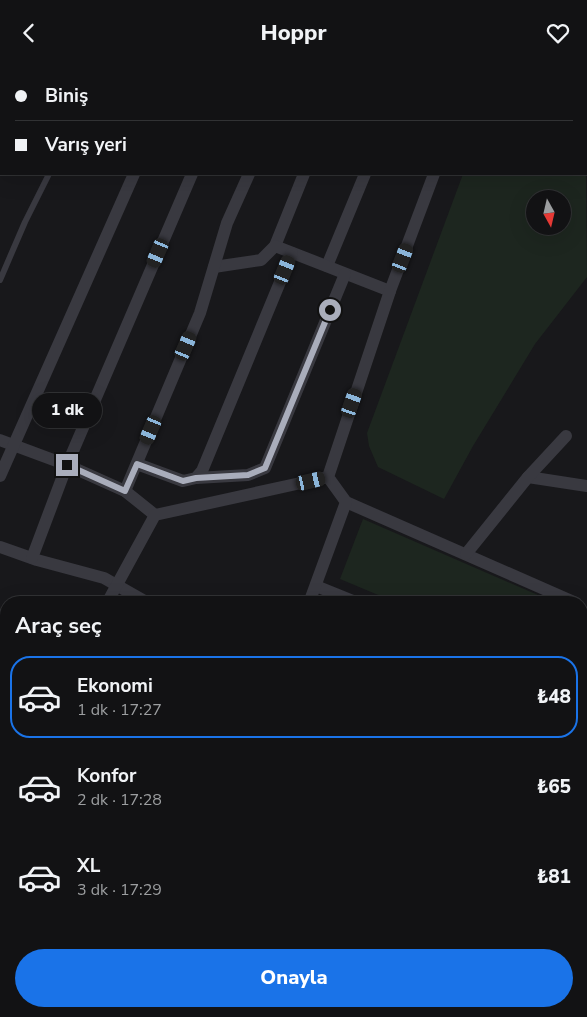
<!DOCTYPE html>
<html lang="tr">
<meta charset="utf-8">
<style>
:root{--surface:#121214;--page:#1f2022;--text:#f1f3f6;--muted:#9c9ea0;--line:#313234;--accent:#1a73e8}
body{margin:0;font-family:"Nunito Sans",sans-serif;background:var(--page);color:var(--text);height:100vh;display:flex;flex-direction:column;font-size:19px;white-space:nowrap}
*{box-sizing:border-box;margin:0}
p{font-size:16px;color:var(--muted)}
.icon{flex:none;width:28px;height:28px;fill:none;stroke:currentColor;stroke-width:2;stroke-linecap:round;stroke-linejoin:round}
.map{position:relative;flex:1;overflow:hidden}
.sheet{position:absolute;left:0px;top:531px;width:588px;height:421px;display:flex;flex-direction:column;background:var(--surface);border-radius:20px 20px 0 0;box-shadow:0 5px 20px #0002,0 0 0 1px var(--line)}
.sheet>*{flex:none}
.guide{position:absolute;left:0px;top:0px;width:588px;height:110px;box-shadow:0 5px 20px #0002,0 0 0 1px var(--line);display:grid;align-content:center;height:110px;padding:0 15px;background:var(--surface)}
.needle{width:32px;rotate:172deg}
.controls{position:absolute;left:526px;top:125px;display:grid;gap:10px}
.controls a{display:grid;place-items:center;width:45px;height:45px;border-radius:50%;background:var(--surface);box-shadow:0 5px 20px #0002,0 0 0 1px var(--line);font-size:25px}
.end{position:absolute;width:22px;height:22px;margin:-11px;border:6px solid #a9adbb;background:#111;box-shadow:0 0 0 2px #111}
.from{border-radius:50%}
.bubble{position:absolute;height:35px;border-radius:18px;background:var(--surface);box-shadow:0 5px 20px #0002,0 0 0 1px var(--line);font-size:16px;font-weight:800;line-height:35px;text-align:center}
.car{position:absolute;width:15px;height:30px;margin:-15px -8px;border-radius:6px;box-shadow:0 0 4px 1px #0007;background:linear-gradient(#222 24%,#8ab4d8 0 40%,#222 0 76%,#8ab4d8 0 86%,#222 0)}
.guide b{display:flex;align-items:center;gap:18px;height:48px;font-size:19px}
.guide b+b{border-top:1px solid var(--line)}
.guide i{width:12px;height:12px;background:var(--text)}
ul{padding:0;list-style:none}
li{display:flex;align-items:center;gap:15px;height:82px;margin:0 10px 8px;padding:0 5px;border:2px solid transparent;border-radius:20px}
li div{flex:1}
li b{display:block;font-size:19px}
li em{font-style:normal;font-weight:800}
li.on{border-color:var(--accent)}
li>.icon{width:45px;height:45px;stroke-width:1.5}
h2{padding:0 15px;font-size:22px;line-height:60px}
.cta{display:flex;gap:10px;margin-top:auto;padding:10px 15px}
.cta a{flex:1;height:58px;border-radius:30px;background:var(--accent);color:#fff;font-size:20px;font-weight:800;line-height:58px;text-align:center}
header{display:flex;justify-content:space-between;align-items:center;height:65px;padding:0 15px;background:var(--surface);font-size:22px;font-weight:800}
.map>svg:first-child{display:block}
.green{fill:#1d261f;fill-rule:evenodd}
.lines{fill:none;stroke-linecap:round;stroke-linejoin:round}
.lane{stroke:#393940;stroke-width:6}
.street{stroke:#393940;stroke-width:12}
.route{stroke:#a9adbb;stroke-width:6}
</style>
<header><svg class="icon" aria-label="back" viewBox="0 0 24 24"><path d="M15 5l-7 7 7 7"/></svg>Hoppr<svg class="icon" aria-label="heart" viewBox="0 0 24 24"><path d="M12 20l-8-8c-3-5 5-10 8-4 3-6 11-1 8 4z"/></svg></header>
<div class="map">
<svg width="587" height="952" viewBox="0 0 587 952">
<rect width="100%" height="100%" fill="#18181b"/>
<g class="green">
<path d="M586,98l1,114 -52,67 -62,102 -29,53 -66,-32 -9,-21 -2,-13 96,-259h123zM535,134h27v27h-27z"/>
<polygon points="363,454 554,537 395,537 340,514"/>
<polygon points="581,550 587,552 587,620 581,617"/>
</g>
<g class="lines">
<g class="lane">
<polyline points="100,1 100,0"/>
<polyline points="0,215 25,157 49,109"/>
<polyline points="401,952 410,946"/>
</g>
<g class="street">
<polyline points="182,1 182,0"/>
<polyline points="236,1 236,0"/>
<polyline points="295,1 296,0"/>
<polyline points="346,1 347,0"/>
<polyline points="409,1 409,0"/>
<polyline points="474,1 475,0"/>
<polyline points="275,181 304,109"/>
<polyline points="327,201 365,109"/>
<polyline points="214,202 261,195 275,181 390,226"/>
<polyline points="0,375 67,400 125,426 155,450"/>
<polyline points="137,399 183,416 196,413 202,406 292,188"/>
<polyline points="0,411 134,109"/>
<polyline points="528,412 587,421"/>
<polyline points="196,413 248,410 265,403 345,209"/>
<polyline points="125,426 200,248 227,158 249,109"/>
<polyline points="346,437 576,538"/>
<polyline points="0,482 37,495 104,513 148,538"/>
<polyline points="466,489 528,412 566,371"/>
<polyline points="32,493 67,400 192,109"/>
<polyline points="316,521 358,538"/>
<polyline points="107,538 155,450 328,412"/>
<polyline points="309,538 346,437 328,412 390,226 434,109"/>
<polyline points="0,591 6,593"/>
<polyline points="0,617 6,619"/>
<polyline points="581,626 587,629"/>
<polyline points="581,934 587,937"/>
<polyline points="104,952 110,946"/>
</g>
</g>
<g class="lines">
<polyline class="route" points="67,400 125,426 137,399 183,416 196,413 248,410 265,403 330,245"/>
</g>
</svg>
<div class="controls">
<a><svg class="needle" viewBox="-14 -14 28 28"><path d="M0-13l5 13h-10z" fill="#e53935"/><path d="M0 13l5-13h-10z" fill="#9c9ea0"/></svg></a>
</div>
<i class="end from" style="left:330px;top:245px"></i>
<i class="end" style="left:67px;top:400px"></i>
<div class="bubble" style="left:32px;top:328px;width:70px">1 dk</div>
<i class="car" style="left:158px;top:188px;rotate:203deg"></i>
<i class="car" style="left:403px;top:193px;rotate:21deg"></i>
<i class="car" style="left:285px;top:205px;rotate:22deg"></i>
<i class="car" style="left:186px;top:281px;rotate:23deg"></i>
<i class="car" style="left:352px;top:338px;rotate:19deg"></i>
<i class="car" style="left:151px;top:365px;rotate:203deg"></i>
<i class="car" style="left:311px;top:416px;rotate:77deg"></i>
<div class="guide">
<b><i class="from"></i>Biniş</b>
<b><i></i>Varış yeri</b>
</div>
<section class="sheet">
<h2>Araç seç</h2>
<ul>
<li class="on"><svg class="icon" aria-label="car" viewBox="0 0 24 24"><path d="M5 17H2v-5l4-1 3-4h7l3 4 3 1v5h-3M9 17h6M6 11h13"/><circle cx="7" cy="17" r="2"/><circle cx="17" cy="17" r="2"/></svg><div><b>Ekonomi</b><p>1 dk · 17:27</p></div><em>₺48</em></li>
<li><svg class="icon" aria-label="car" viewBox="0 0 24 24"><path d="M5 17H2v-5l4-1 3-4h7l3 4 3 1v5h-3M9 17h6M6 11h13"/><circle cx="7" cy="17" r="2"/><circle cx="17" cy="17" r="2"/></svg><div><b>Konfor</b><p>2 dk · 17:28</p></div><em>₺65</em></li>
<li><svg class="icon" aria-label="car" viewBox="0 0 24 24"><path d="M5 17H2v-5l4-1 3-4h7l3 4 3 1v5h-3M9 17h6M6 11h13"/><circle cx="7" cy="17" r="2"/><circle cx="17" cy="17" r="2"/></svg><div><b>XL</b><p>3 dk · 17:29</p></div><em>₺81</em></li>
</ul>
<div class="cta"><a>Onayla</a></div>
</section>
</div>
